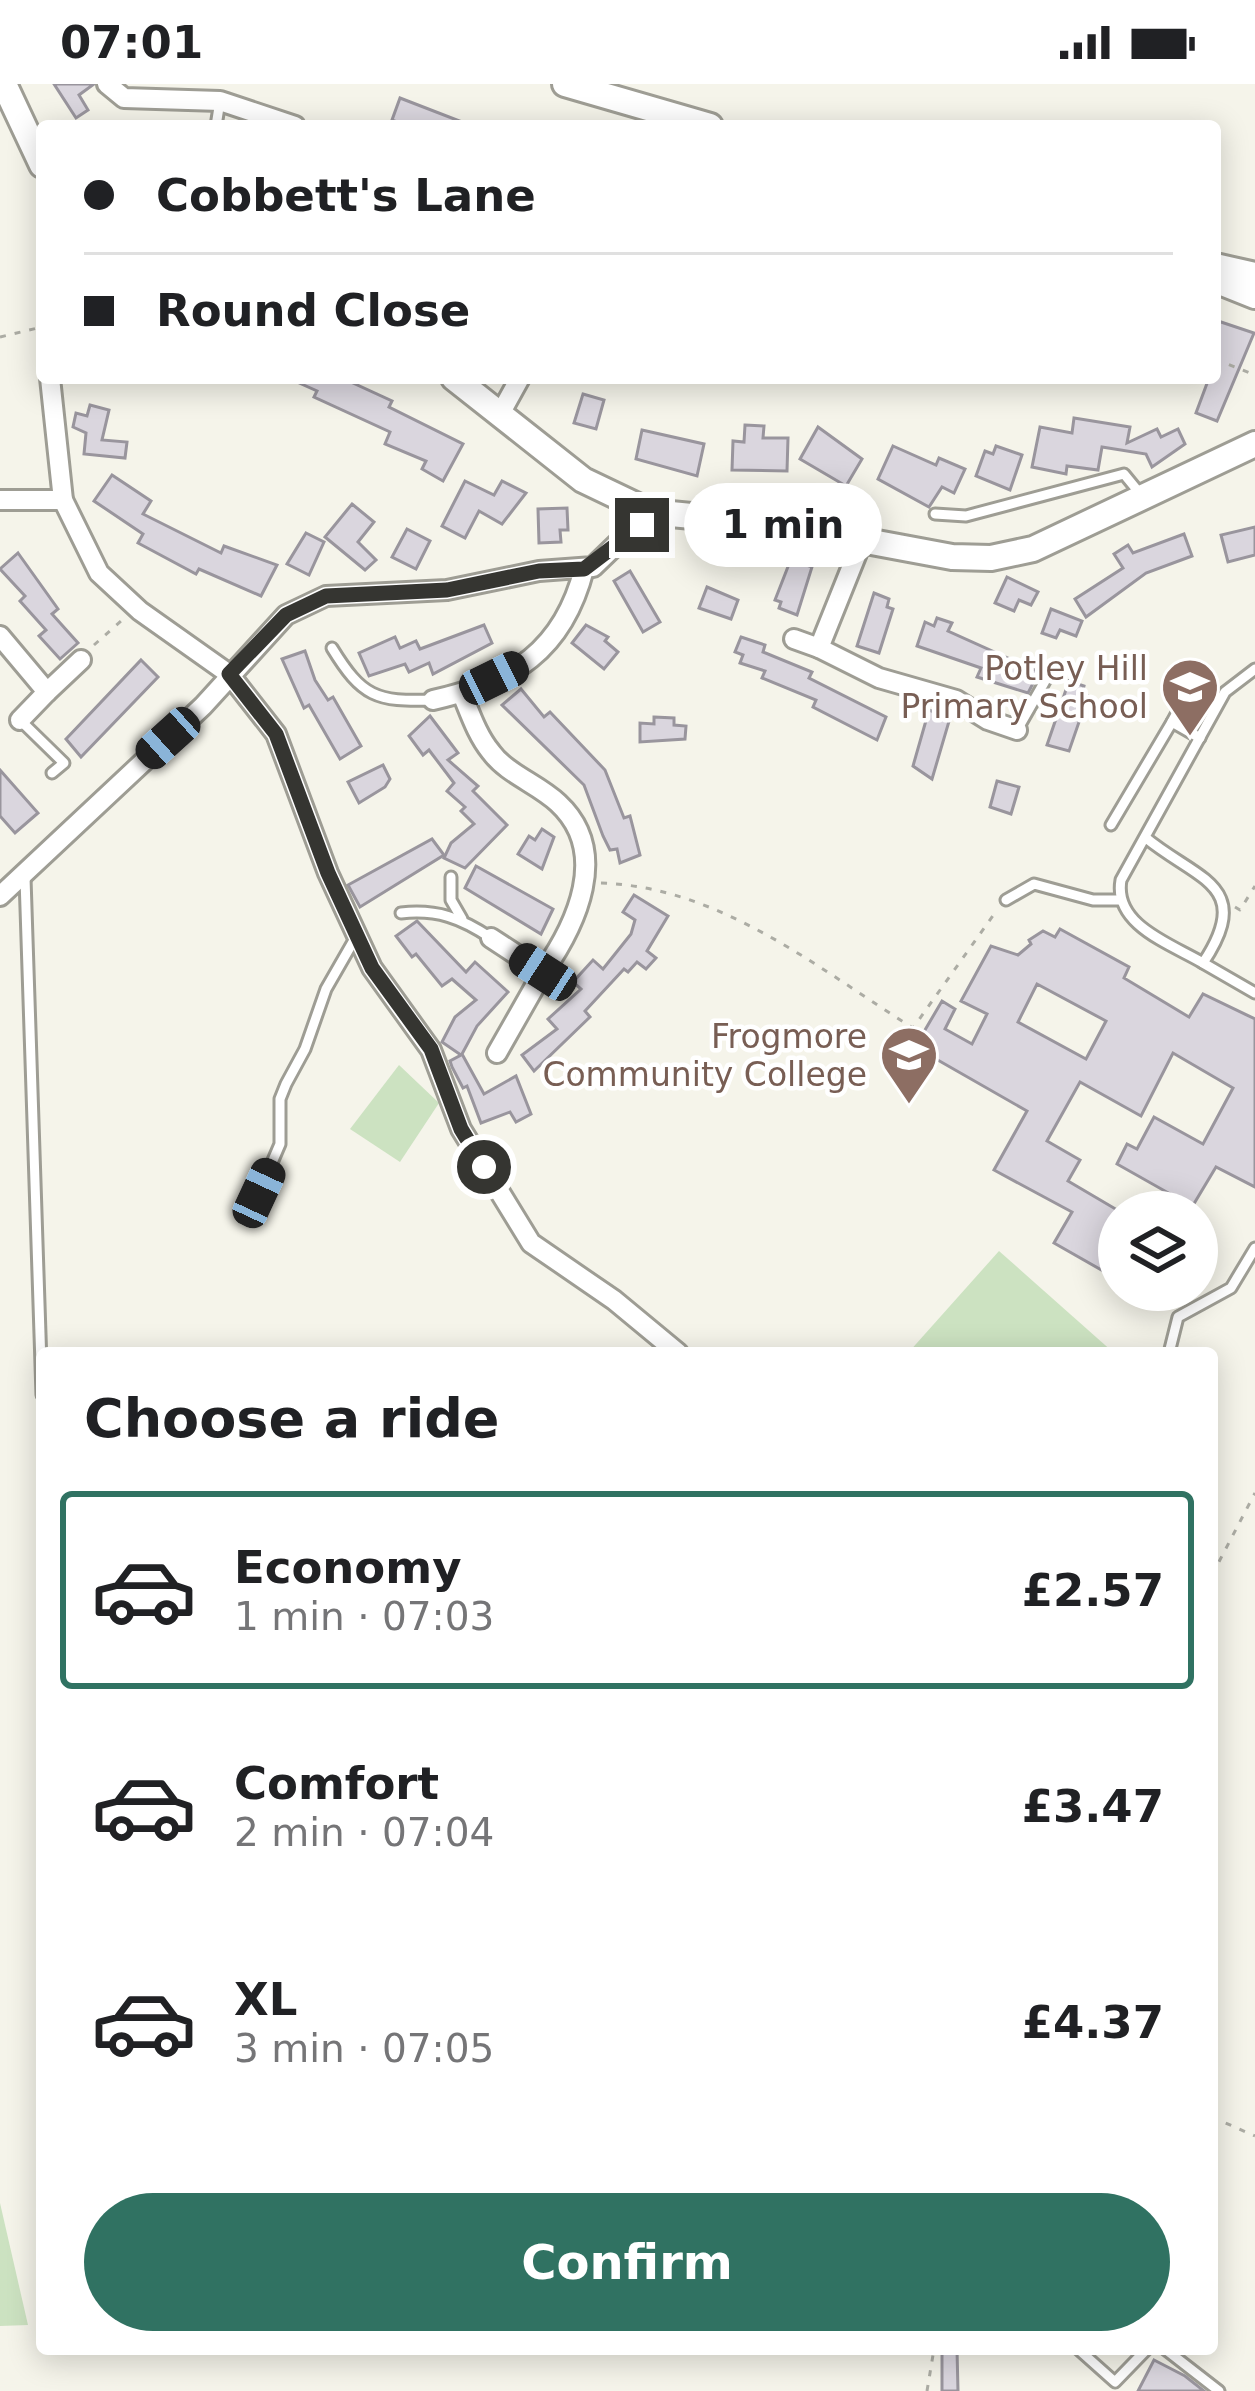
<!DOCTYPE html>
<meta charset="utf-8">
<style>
:root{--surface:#fff;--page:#f2f2f2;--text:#202124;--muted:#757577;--line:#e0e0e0;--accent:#307262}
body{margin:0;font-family:"DejaVu Sans",sans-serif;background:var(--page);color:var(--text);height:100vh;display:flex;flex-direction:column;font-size:45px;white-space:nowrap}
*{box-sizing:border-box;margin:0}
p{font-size:39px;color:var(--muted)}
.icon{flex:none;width:66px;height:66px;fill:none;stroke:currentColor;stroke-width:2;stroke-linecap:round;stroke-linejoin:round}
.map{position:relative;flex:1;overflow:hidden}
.drawer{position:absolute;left:36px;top:1263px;width:1182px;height:1008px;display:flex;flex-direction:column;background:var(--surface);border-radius:12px;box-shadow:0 6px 30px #0003}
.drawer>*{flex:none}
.top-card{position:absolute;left:36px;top:36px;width:1185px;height:264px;border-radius:12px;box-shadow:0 6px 30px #0003;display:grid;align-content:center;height:264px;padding:0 48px;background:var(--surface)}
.tools{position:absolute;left:1098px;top:1107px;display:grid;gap:24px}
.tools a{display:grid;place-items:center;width:120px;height:120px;border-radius:50%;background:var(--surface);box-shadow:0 6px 30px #0003;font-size:60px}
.end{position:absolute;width:54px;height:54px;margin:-27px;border:15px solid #353531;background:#fff;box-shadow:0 0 0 6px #fff}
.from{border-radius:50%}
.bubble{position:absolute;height:84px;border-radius:42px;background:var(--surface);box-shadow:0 6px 30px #0003;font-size:39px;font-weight:800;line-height:84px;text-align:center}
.car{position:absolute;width:36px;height:72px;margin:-36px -18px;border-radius:15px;box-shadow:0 0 9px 3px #0007;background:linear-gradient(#222 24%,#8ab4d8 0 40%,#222 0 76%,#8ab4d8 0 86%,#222 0)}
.top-card b{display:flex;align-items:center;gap:42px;height:114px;font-size:45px}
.top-card b+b{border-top:3px solid var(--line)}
.top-card i{width:30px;height:30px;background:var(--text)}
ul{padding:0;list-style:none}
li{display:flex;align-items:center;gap:36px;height:198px;margin:0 24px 18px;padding:0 24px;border:6px solid transparent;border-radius:12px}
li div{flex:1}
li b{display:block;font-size:45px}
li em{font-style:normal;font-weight:800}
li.current{border-color:var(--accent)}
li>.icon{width:108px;height:108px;stroke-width:1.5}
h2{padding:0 48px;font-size:54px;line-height:144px}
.button{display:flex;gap:24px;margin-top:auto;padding:24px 48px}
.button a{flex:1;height:138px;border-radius:72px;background:var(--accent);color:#fff;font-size:48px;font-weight:800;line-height:138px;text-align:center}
.status{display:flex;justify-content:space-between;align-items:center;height:84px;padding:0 60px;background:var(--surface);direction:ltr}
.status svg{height:33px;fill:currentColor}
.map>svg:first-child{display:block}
.green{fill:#cce2c1}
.building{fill:#dad6de;stroke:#99959d;stroke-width:3;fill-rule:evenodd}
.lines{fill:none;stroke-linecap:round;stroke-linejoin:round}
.lane-casing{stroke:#9e9d94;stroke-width:15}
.street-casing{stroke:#9e9d94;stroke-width:24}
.secondary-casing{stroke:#9e9d94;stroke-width:30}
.path{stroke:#acaca4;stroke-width:3;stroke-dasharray:6 9;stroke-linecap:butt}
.lane{stroke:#fff;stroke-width:9}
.street{stroke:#fff;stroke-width:18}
.secondary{stroke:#fff;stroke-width:24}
.route{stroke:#353531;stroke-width:15}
.labels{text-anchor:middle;stroke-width:9;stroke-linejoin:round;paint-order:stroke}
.education-label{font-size:33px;fill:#785e54;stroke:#fff;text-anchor:end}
</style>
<div class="status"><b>07:01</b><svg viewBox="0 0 49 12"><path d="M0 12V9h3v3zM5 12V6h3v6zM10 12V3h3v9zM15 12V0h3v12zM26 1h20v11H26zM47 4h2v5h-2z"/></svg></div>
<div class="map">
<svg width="1255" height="2307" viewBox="0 0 1255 2307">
<rect width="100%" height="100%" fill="#f5f4ea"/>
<g class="green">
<polygon points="399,981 439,1019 400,1078 350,1045"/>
<polygon points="999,1167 1114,1269 908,1269"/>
<polygon points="0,2119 28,2241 0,2242"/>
</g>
<g class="building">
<polygon points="54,0 94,0 79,11 88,26 76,34"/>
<polygon points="400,14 470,41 470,42 406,42 392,36"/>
<polygon points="1218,237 1254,249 1217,337 1196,329 1209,294 1215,294"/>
<polygon points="288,294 342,294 392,317 389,323 463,360 443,397 422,385 426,377 385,360 390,348 314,313 317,307"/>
<polygon points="583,310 604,316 596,345 574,339"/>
<polygon points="90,321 109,326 102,356 127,358 125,374 84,370 86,349 73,343 76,329 87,332"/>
<polygon points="1074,334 1130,343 1127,359 1157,345 1161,353 1178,345 1185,360 1152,383 1146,370 1102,363 1098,386 1067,382 1066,390 1032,383 1040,343 1072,349"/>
<polygon points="745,341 764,342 763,354 788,354 787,387 732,386 733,357 744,358"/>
<polygon points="818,343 862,375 846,402 800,375"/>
<polygon points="642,346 704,360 697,392 636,375"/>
<polygon points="893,362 936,381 939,374 965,385 954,409 942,403 929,423 878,395"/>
<polygon points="996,362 1022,371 1010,406 976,392 985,367 993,370"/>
<polygon points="112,391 151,417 143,430 221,469 224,462 277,481 261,512 199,485 196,490 138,459 143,450 94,417"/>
<polygon points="465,397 494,411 502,397 526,409 502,440 479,427 465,454 442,442"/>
<polygon points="352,420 374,438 358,458 376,476 365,486 325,453"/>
<polygon points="567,424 568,446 560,446 561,458 539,459 538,425"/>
<polygon points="1255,443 1255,471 1228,478 1221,451"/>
<polygon points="407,445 430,457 416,485 392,473"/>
<polygon points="306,449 324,458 309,491 287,480"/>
<polygon points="1184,450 1192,472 1146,489 1086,533 1075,515 1123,484 1114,470 1128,461 1133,469"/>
<polygon points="18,469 58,525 52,530 78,559 60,575 39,552 46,546 20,517 25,512 0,485"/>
<polygon points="791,475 812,483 797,531 779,524 781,518 775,516"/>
<polygon points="630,487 660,538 643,548 614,497"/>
<polygon points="1007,493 1038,508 1031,521 1019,516 1014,527 995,519"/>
<polygon points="707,503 738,516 731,535 699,524"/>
<polygon points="874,509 889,515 887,523 893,525 879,569 857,562"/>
<polygon points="1051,525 1082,537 1076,552 1060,546 1056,554 1042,549"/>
<polygon points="937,534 952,539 948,547 1039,588 1028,609 977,593 981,584 917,562 925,538 934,542"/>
<polygon points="484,541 492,559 433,590 429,579 409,588 405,580 369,592 359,569 395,553 400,564 416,557 420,565"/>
<polygon points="586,541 608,553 605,557 618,568 604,585 572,559"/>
<polygon points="741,553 765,561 763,568 812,588 809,594 886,633 877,656 813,623 816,616 762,594 765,587 740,579 743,571 735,568"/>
<polygon points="305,567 315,596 328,616 333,613 361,662 340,675 309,621 304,624 282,575"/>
<polygon points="141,576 158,593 81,673 66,655"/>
<polygon points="1069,597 1084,602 1082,610 1088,612 1069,667 1047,661"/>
<polygon points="521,605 544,633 550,628 605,686 624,734 630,732 640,771 620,779 617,765 610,766 603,752 584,701 502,621"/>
<polygon points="929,626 950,634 932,695 913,682"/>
<polygon points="430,632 458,669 448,676 478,702 473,707 507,741 465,784 444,774 451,759 474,740 461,727 465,723 447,707 454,699 429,666 423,671 409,652"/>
<polygon points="654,633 674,634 674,641 686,642 685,655 640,658 640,639 654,640"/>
<polygon points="383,681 390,695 385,703 359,719 348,698"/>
<polygon points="0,686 38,729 15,749 0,732"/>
<polygon points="997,697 1019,703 1011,730 990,723"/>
<polygon points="542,745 554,753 542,785 518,770 529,752 535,756"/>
<polygon points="432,755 444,771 360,823 348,801"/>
<polygon points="476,782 553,825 541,850 465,804"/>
<polygon points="634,811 668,832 647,867 656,874 646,885 637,878 628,888 624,885 585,927 590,933 534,987 522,971 557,945 548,935 581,905 573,898 593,876 603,885 631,850 635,836 623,828"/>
<polygon points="417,837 466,888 475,878 508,908 477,942 462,970 484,1010 516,992 531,1030 516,1038 510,1028 481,1039 467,1002 463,1004 452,983 450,977 461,971 442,958 455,933 476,916 452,895 442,902 416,870 412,873 396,852"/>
<path d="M1060,845l69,38 -5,11 65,39 14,-23 52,25v168l-39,-20 -27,45h-25l8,-17 -55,-31 10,-20 10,5 17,-32 49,27 30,-56 -60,-35 -32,63 -61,-34 -33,59 33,19 -12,21 51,30v69l-65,-37 18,-31 -78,-42 33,-59 -112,-64 27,-46 13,8 -10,20 27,15 15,-30 -26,-13 30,-55 27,9 13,-11 -2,-4 14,-9 12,6zM1037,900l69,37 -20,38 -68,-37z"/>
<polygon points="942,2265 957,2265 958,2307 942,2307"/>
<polygon points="1154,2276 1185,2292 1204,2307 1138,2307"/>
</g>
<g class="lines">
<g class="lane-casing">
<g id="lane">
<polyline points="216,42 220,17"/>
<polyline points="935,430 966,432 1124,390 1142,412"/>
<path d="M332,564c30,49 44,54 101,52"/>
<polyline points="20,636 64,679 52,689"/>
<polyline points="1172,638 1199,588"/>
<polyline points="1017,646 1045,597"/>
<polyline points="1111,741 1172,638 1200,654"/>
<path d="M1146,754c51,42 109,47 57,125 -32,-19 -90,-38 -82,-83l104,-188 30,-23"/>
<polyline points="451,793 451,816 462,835"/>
<polyline points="25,794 42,1311"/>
<polyline points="1006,816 1034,800 1093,816 1120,816"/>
<path d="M401,829c36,-4 60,5 90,25"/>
<polyline points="1203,879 1255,909"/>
<polyline points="259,1109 280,1060 280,1015 286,1000 305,965 326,905 357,851"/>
<polyline points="1169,1269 1178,1233 1231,1204 1255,1164"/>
<polyline points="1078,2265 1115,2298 1147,2265"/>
<polyline points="1165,2265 1219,2307"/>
</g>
</g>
<g class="street-casing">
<g id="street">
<polyline points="107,0 124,14 220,17 295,42"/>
<polyline points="50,294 63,416 99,489 140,527 229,590 276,650 328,789 372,884 431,966 461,1045 531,1159 614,1216 678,1269"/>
<polyline points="500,330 520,294"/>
<polyline points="0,416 63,416"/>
<polyline points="862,457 819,564 879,594 956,616 988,636 1017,646"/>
<polyline points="0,552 47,608 81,576"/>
<polyline points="794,555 819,564"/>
<path d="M462,610c8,19 15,41 29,58 16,22 47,32 67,51 53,49 18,122 -15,169l-52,-34"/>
<path d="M433,616c80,-18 130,-49 151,-131"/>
<polyline points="20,636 47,608"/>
<polyline points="0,812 203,622 286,531 326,512 447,506 539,487 593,483 650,428"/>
<polyline points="497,969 543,888"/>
</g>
</g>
<g class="secondary-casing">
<g id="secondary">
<polyline points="4,0 42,81"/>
<polyline points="565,0 710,42"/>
<polyline points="1215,182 1255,191"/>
<polyline points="1215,196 1255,212"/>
<polyline points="454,294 583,396 650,428 775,440 952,473 991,474 1033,465 1255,360"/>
</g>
</g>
<g class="path">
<polyline points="0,253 42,243"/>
<polyline points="1215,275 1255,291"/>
<polyline points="94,561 122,536"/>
<path d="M601,799c119,4 215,84 312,145l84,-118"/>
<polyline points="1235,823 1240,826 1255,802"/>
<polyline points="1212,1491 1255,1409"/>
<polyline points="1212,2033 1255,2052"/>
<polyline points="927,2307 934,2265"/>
</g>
<use href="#lane" class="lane"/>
<use href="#street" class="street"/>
<use href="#secondary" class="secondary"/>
</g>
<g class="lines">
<polyline class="route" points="484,1083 461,1045 431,965 372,884 328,789 276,650 229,590 286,531 326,512 447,506 539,487 584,485 642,441"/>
</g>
<defs>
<g id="school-pin" transform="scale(3)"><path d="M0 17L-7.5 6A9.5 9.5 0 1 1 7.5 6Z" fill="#8d6e63" stroke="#fff"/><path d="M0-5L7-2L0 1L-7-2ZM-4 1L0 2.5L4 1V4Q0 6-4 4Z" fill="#fff"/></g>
</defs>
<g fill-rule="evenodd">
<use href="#school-pin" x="1190" y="603"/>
<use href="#school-pin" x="909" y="971"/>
</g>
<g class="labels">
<g class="education-label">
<text x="1148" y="596">Potley Hill<tspan x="1148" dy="38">Primary School</tspan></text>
<text x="867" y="964">Frogmore<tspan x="867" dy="38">Community College</tspan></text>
</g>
</g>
</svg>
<div class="tools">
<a><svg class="icon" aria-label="layers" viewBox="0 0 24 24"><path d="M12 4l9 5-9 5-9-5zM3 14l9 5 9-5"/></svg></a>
</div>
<i class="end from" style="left:484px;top:1083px"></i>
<i class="end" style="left:642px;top:441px"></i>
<div class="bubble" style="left:684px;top:399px;width:198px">1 min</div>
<i class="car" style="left:494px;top:594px;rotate:64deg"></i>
<i class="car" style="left:168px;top:654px;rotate:228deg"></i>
<i class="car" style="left:543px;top:888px;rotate:303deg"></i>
<i class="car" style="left:259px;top:1109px;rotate:25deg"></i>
<div class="top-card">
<b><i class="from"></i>Cobbett's Lane</b>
<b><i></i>Round Close</b>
</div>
<section class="drawer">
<h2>Choose a ride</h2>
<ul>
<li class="current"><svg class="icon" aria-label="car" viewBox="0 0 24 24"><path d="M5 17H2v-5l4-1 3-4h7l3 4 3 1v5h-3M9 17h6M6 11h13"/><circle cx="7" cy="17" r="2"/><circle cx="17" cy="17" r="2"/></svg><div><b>Economy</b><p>1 min · 07:03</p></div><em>£2.57</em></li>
<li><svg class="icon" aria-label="car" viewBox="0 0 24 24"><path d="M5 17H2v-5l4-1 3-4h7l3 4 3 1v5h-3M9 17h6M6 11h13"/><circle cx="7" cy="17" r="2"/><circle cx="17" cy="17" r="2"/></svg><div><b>Comfort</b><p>2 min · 07:04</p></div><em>£3.47</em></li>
<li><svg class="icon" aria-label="car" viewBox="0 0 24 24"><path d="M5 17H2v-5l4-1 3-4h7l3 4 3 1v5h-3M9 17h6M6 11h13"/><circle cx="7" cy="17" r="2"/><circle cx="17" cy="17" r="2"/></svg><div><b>XL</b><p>3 min · 07:05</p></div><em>£4.37</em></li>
</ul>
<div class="button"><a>Confirm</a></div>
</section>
</div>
